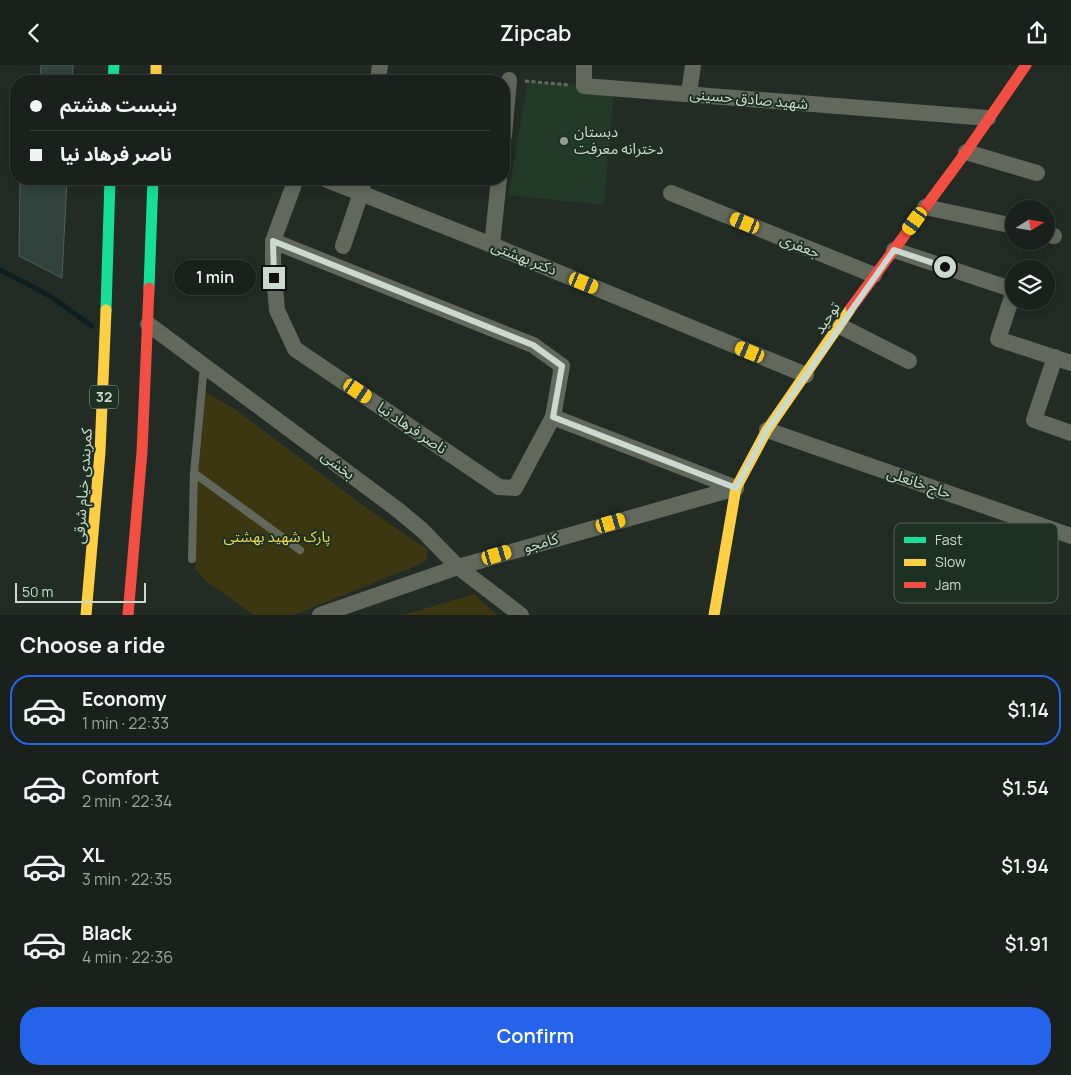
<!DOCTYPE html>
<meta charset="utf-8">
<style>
:root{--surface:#1a211c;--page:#272e29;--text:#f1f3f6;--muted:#9fa3a3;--line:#383e3b;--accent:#2563eb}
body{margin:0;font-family:Manrope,"Noto Sans Arabic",sans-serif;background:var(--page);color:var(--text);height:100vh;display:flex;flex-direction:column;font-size:19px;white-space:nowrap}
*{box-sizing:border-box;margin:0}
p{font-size:16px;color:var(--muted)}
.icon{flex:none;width:28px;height:28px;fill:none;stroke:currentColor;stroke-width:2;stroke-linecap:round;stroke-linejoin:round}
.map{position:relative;height:550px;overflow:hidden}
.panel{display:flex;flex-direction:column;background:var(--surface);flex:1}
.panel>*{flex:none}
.hud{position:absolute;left:10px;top:10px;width:500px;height:110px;border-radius:20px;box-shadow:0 2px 12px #0003,0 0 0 1px var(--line);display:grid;align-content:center;height:110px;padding:0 20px;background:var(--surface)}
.needle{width:32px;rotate:79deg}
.controls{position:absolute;left:1005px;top:135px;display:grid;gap:10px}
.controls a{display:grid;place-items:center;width:50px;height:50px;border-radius:50%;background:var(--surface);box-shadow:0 2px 12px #0003,0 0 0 1px var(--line);font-size:25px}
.scale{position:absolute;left:15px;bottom:12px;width:131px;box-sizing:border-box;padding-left:5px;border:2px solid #ccd9cf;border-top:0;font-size:14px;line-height:18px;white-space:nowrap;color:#ccd9cf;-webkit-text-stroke:4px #1d3123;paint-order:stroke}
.end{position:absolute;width:22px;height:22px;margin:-11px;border:6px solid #ccd9cf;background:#111;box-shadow:0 0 0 2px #111}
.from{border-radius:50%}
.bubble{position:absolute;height:35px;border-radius:18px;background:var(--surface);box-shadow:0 2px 12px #0003,0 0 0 1px var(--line);font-size:16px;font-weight:600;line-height:35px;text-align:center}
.car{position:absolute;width:15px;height:30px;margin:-15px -8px;border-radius:6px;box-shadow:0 0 4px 1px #0007;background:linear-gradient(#f5c518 24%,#345 0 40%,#f5c518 0 76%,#345 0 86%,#f5c518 0)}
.hud b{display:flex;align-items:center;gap:18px;height:48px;font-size:19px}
.hud b+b{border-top:1px solid var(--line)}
.hud i{width:12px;height:12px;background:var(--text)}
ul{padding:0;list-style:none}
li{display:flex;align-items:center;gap:15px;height:70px;margin:0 10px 8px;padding:0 10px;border:2px solid transparent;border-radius:20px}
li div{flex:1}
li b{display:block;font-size:19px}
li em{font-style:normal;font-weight:600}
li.current{border-color:var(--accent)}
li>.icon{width:45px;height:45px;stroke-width:1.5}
h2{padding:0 20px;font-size:22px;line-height:60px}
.button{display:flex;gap:10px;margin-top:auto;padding:10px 20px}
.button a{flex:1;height:58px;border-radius:20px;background:var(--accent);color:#fff;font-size:20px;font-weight:600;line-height:58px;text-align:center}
header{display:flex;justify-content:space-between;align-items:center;height:65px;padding:0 20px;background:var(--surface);font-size:22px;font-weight:600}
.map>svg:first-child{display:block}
.built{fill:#223b29}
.green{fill:#3c3710}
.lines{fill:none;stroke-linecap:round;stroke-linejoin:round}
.stream{stroke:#0e1f21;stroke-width:5}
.building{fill:#30433d;stroke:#525e59}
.path{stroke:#646a61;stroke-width:3;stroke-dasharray:4 2.5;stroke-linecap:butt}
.lane{stroke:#62685c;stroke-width:8}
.street{stroke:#62685c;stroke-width:16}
.fast{stroke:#16e098;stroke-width:11}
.slow{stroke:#ffcf43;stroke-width:11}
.jam{stroke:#f24e42;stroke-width:11}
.route{stroke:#ccd9cf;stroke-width:6}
.poi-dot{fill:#909c94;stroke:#1d3123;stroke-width:2}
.labels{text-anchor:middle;stroke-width:4;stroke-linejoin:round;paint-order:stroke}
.shield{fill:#1d3123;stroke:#98a79b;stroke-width:1}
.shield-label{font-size:14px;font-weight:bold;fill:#ccd9cf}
.street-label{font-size:15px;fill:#ccd9cf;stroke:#1d3123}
.poi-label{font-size:15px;fill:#ccd9cf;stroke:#1d3123;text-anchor:start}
.park-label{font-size:15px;fill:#ecd64c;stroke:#1d3123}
.key{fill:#1d3123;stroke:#526357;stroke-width:1}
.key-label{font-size:14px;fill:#ccd9cf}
</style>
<header><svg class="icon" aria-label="back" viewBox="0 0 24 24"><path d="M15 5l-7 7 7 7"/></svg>Zipcab<svg class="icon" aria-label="share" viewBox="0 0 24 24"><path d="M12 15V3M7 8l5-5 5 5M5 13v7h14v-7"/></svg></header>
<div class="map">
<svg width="1071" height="550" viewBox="0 0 1071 550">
<rect width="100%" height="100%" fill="#222c25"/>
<polygon class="built" points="528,16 614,23 604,140 508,130"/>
<g class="green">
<polygon points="201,324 236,345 368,444 427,484 427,495 416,501 294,550 254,550 207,517 195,504"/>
<polygon points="474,529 497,550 403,550"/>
</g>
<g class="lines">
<polyline class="stream" points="0,205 50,231 92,261"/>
</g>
<g class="building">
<polygon points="41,0 73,0 72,16 40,16"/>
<polygon points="20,114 67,114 62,213 19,191"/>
</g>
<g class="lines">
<polyline class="path" points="525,16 569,20"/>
<g class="lane">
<polyline points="194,408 300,485"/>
<polyline points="192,494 194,408 204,301"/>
</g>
<g class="street">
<polyline points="584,0 584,21 988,53"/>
<polyline points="378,16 380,0"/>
<polyline points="689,29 693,0"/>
<polyline points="504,71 509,15"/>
<polyline points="966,87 1037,108"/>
<polyline points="325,114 492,180 806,310"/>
<polyline points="671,128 874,210"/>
<polyline points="925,142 1014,161"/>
<polyline points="1046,169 1054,171"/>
<polyline points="273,176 533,280 562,301 553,352 515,423 499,422 295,284 277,245 273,197 273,176 296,114"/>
<polyline points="492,180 499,114"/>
<polyline points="343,181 361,128 364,114"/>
<polyline points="894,185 1014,225"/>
<polyline points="1014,226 998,274 1071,298"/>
<polyline points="148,259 398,445 422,465 458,502 521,550"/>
<polyline points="840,261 909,296"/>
<polyline points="1055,292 1034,355 1071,368"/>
<polyline points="553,352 736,423"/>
<polyline points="767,365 1071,471"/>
<polyline points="320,550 458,502 736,423"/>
</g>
<g class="fast">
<polyline points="113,16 114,0"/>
<polyline points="149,223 153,114"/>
<polyline points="106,245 110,114"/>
</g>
<g class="slow">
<polyline points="156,0 156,16"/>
<polyline points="86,550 100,387 106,245"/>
<polyline points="714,550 736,423 767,365 851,243"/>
</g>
<g class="jam">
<polyline points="851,243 966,87 1026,0"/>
<polyline points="128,550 142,387 149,223"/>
</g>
</g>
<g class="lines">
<polyline class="route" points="274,213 273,176 533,280 562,301 553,352 736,423 767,365 894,185 945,202"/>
</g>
<circle class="poi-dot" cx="564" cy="76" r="5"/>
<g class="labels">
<rect class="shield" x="90" y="320.5" width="28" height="23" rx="4"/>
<g class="shield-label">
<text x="104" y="337">32</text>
</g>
<g class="street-label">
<text transform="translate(749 34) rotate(5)" y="5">شهید صادق حسینی</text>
<text transform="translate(800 181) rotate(22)" y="5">جعفری</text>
<text transform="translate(524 193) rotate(22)" y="5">دکتر بهشتی</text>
<text transform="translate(827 253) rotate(-56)" y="5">توحید</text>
<text transform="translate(412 363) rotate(34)" y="5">ناصر فرهاد نیا</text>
<text transform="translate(338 400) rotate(37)" y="5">بخشی</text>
<text transform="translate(919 418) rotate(19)" y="5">حاج خانعلی</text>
<text transform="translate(83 421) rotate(-86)" y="5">کمربندی خیام شرقی</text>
<text transform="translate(541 478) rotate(-16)" y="5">کامجو</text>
</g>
<g class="poi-label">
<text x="574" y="72">دبستان<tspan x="574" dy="17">دخترانه معرفت</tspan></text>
</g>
<g class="park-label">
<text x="277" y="477">پارک شهید بهشتی</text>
</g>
</g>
<rect x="894" y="458" width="164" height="80" rx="8" class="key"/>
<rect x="904" y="472" width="22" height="6" fill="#16e098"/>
<rect x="904" y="494" width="22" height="7" fill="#ffcf43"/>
<rect x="904" y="517" width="22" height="6" fill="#f24e42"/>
<g class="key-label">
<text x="935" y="480">Fast</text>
<text x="935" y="502">Slow</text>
<text x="935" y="525">Jam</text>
</g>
</svg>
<div class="controls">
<a><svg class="needle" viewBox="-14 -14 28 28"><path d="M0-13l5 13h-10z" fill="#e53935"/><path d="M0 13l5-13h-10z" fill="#9fa3a3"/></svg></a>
<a><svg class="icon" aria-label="layers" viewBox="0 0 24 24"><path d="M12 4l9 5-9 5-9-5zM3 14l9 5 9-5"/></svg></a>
</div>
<div class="scale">50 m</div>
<i class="end from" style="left:945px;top:202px"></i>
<i class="end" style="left:274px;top:213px"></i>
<div class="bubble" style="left:174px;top:195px;width:82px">1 min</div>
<i class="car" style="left:915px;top:156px;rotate:216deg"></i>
<i class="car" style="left:745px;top:158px;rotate:292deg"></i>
<i class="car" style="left:584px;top:218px;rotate:112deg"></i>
<i class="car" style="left:750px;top:287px;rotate:292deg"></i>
<i class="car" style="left:358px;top:326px;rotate:124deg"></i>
<i class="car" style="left:611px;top:458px;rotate:74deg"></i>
<i class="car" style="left:497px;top:490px;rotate:74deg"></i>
<div class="hud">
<b><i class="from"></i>بنبست هشتم</b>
<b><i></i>ناصر فرهاد نیا</b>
</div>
</div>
<section class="panel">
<h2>Choose a ride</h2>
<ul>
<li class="current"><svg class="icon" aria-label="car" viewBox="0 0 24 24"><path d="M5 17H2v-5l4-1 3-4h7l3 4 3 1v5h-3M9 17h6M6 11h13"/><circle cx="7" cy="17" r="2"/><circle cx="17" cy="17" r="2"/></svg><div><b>Economy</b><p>1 min · 22:33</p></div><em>$1.14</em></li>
<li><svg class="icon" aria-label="car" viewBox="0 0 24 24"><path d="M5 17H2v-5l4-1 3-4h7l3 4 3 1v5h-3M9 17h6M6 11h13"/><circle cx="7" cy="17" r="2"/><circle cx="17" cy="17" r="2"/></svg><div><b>Comfort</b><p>2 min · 22:34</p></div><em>$1.54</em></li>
<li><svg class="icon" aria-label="car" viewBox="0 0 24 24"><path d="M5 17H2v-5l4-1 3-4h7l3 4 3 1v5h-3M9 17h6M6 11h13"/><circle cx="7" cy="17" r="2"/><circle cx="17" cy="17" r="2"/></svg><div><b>XL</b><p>3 min · 22:35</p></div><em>$1.94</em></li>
<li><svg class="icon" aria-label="car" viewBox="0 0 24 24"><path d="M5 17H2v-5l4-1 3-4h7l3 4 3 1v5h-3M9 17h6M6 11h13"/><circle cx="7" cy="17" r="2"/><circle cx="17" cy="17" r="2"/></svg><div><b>Black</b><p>4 min · 22:36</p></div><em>$1.91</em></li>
</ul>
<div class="button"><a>Confirm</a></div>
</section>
